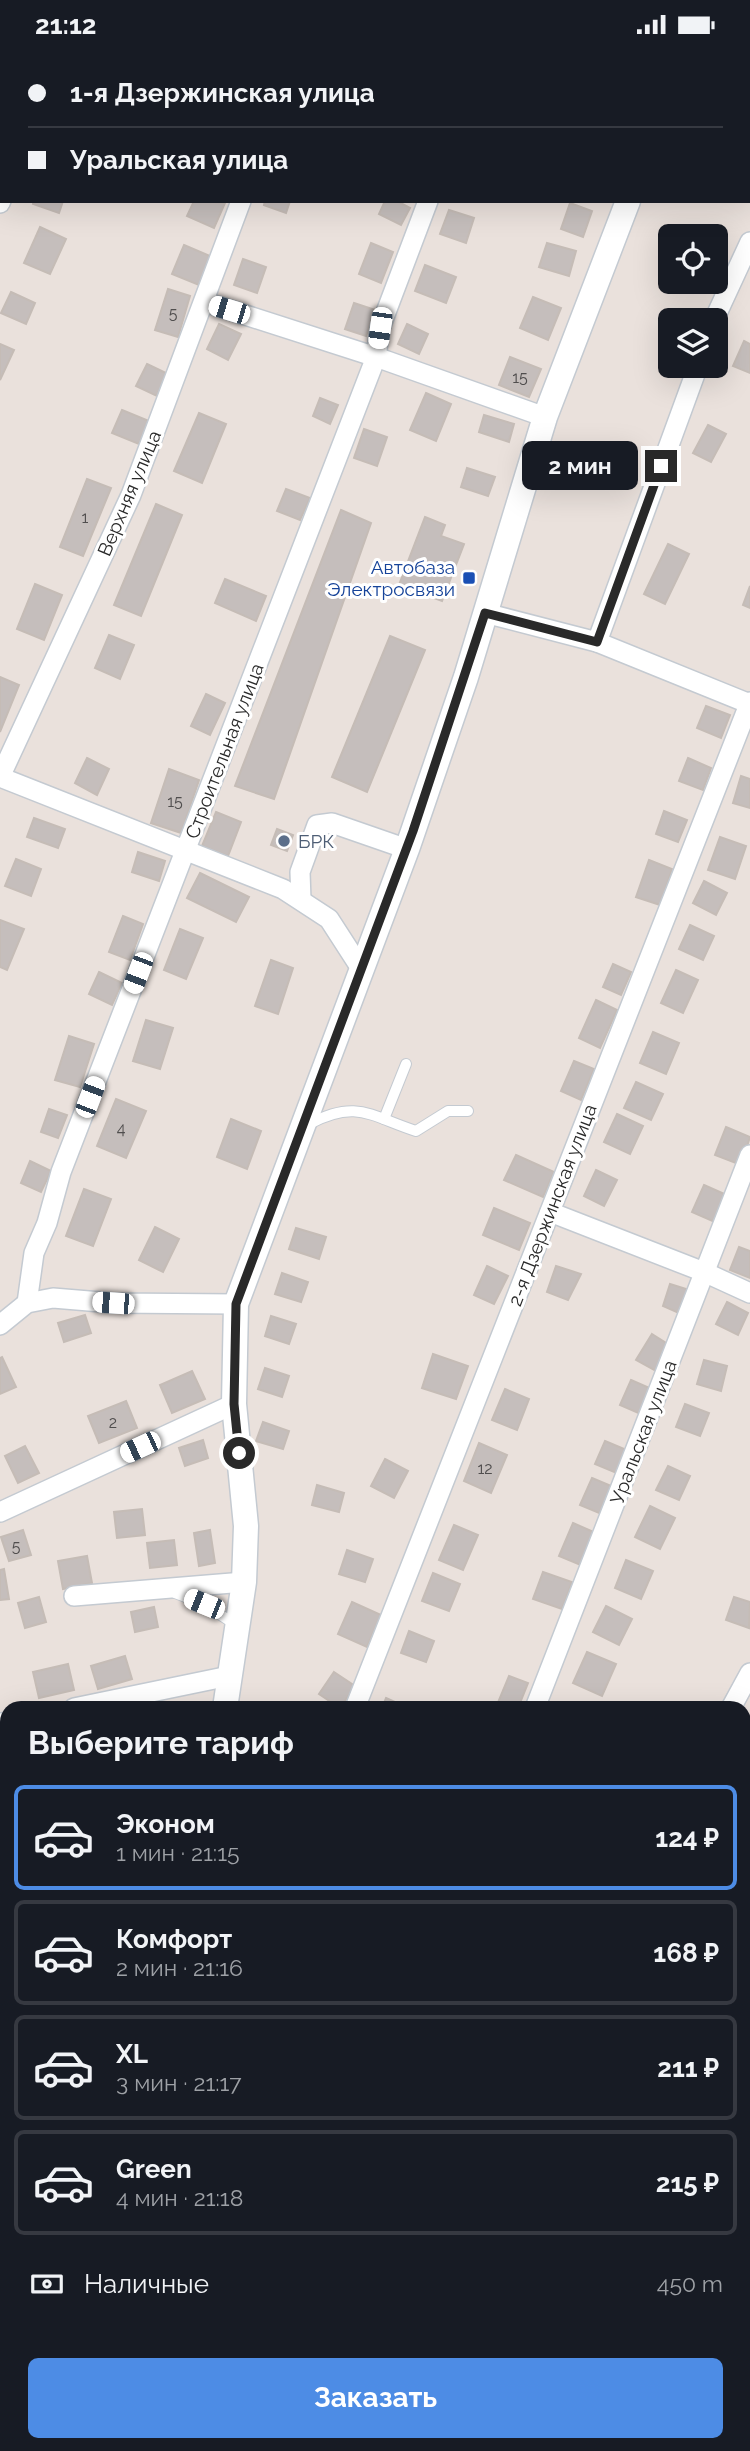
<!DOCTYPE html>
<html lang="ru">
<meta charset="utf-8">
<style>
:root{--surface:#171b24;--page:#242831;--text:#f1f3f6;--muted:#9ea1a6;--line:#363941;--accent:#4d8ce5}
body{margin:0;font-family:Raleway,sans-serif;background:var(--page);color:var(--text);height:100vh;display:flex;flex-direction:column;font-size:26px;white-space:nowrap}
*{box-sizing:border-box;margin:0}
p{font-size:23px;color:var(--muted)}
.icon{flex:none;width:38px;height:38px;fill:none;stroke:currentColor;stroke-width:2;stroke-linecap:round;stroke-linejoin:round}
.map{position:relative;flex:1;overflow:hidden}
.panel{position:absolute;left:0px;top:1652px;width:751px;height:751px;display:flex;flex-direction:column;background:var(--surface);border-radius:21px 21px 0 0;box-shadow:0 7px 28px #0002}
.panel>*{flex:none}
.banner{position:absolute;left:0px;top:0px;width:751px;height:154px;box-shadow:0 7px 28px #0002;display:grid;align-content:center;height:154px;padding:0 28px;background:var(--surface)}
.fabs{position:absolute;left:658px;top:175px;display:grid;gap:14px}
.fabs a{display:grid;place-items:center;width:70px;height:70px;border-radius:10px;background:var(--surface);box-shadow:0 7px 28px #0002;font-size:35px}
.end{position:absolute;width:32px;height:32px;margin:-16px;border:9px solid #292929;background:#fff;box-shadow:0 0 0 4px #fff}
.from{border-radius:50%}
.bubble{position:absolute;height:49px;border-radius:10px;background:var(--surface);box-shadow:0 7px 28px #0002;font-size:23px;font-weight:700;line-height:49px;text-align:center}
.car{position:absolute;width:21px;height:42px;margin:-21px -10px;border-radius:9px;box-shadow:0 0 5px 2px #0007;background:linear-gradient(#fff 24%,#345 0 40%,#fff 0 76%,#345 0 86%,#fff 0)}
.banner b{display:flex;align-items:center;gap:24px;height:66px;font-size:26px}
.banner b+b{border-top:2px solid var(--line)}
.banner i{width:18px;height:18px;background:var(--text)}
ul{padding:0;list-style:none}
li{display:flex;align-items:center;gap:21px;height:105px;margin:0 14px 10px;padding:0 14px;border:4px solid var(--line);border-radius:10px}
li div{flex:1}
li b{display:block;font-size:26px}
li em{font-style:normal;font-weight:700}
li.selected{border-color:var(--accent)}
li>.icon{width:63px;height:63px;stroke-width:1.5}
h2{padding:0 28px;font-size:32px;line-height:84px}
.pay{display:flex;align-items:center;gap:18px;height:77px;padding:0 28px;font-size:26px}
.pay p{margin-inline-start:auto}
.primary-button{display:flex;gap:14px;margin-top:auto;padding:14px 28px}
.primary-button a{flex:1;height:80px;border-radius:10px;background:var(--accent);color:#fff;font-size:28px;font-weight:700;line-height:80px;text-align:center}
.status{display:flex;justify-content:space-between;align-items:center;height:49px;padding:0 35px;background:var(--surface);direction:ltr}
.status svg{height:19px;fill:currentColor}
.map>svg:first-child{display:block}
.building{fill:#c5bebc;stroke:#c5bcb6;stroke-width:2}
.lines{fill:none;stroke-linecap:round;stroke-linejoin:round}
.service-casing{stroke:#c4cad1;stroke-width:12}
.minor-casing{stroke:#c4cad1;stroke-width:22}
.tertiary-casing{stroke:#c4cad1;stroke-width:27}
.service{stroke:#fff;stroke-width:10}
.minor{stroke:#fff;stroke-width:19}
.tertiary{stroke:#fff;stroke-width:24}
.route{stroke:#292929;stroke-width:9}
.transit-dot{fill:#1a4fb4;stroke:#fff;stroke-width:2.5}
.service-dot{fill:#5c6f8a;stroke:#fff;stroke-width:2.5}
.labels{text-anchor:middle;stroke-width:6;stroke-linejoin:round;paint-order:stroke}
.number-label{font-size:16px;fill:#504e4e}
.street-label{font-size:19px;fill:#292929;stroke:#fff}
.transit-label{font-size:19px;fill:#164399;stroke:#fff;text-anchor:end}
.service-label{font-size:19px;fill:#4e5e75;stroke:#fff;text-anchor:start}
</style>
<div class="status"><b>21:12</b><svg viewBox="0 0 49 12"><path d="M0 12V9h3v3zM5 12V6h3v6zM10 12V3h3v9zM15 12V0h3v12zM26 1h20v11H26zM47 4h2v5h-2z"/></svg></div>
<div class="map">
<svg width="750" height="2402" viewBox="0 0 750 2402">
<rect width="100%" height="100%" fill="#eae1dc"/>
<g class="building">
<polygon points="34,152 63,152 59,164 33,155"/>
<polygon points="194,152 225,154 214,179 187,167"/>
<polygon points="265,152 290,152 286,164 264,156"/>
<polygon points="385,152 397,152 410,159 401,176 379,165"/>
<polygon points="570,154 592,162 583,188 561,180"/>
<polygon points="449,161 474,169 466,194 440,185"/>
<polygon points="40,178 66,190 50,225 24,214"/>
<polygon points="371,194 393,203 381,234 359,225"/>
<polygon points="547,194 576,202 569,227 539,218"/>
<polygon points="184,196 210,207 199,236 172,225"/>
<polygon points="243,210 266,218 257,244 234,236"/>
<polygon points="425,216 456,228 446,254 415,242"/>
<polygon points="168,240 190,247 178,288 155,281"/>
<polygon points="11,243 35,254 26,275 1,264"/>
<polygon points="533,248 561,259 548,291 520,279"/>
<polygon points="354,254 375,261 366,287 345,280"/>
<polygon points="219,275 241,285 228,311 207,300"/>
<polygon points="407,275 428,285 419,305 398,295"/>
<polygon points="744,292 750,295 750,324 733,317"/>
<polygon points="0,295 14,301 0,331"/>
<polygon points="510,308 541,320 529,348 499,336"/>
<polygon points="147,315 168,325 157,347 136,337"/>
<polygon points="426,344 451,355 436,392 410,381"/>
<polygon points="320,349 338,356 330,375 313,367"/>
<polygon points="122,361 149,372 139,395 112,384"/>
<polygon points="199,364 226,375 202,434 174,422"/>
<polygon points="484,366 514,375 509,393 479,383"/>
<polygon points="708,376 726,385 711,413 693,404"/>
<polygon points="364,380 387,388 377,417 354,409"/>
<polygon points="467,419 495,428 488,447 461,438"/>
<polygon points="87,430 111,439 83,507 60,498"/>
<polygon points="286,440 310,449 300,471 277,462"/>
<polygon points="156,455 182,466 141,567 114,556"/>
<polygon points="341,461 371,474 274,750 235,737"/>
<polygon points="425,468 445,476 441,487 464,495 442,552 399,536"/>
<polygon points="668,495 689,505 665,555 644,545"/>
<polygon points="225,530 266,547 256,572 215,554"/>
<polygon points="35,535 62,546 44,591 17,580"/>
<polygon points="750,537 750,559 743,556"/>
<polygon points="109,586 134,596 120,630 95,619"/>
<polygon points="390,587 425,601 367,743 332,728"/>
<polygon points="0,628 19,636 0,683"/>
<polygon points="206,645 225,654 210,686 191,677"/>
<polygon points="706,657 730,666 721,689 697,679"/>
<polygon points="87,709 109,720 97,746 75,734"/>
<polygon points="688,709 711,719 703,741 679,732"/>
<polygon points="169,720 199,731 181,784 151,774"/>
<polygon points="741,727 750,730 750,759 733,754"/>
<polygon points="664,762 687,771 678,793 656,785"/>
<polygon points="216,763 241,773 228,807 202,797"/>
<polygon points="34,769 65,780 58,799 27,788"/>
<polygon points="277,780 293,786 287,802 271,796"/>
<polygon points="720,788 746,797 735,830 708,821"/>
<polygon points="138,803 165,812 159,832 132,823"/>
<polygon points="16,810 41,820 31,847 5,837"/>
<polygon points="649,811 672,820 660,856 636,848"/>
<polygon points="200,824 249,848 236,873 187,849"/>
<polygon points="704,832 727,844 716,866 693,854"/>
<polygon points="123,867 143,875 130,911 109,903"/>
<polygon points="0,871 24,880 7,921 0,918"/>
<polygon points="690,876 714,887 703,911 679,900"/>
<polygon points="180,880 203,889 186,930 164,921"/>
<polygon points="271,911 293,919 278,965 255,957"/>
<polygon points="613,915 631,923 621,946 603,938"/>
<polygon points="676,921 698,931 683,964 661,954"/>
<polygon points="99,923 122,934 112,956 89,945"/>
<polygon points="596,951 617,961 600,999 579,989"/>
<polygon points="146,971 173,979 160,1020 133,1012"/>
<polygon points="653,983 679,994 666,1025 640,1014"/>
<polygon points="69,987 94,995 80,1038 55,1031"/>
<polygon points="574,1012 594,1020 581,1051 561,1042"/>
<polygon points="636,1033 663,1045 651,1071 624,1059"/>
<polygon points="116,1050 146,1062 126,1109 97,1097"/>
<polygon points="49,1060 67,1066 58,1089 41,1083"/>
<polygon points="617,1065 643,1077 630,1105 604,1093"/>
<polygon points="231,1070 261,1082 247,1120 217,1108"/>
<polygon points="726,1078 750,1088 741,1116 715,1106"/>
<polygon points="516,1106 554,1123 543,1148 504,1131"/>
<polygon points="30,1112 51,1122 41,1143 21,1134"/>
<polygon points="596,1121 617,1131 604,1157 584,1147"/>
<polygon points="704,1136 729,1147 717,1174 692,1163"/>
<polygon points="84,1140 111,1150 93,1197 66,1187"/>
<polygon points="494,1159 530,1174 519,1201 483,1186"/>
<polygon points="155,1178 179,1190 163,1223 139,1211"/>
<polygon points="296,1179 326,1188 319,1210 289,1200"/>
<polygon points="739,1198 750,1202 750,1229 730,1221"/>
<polygon points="487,1217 508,1227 494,1255 474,1246"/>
<polygon points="556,1217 581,1225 568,1251 547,1243"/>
<polygon points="282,1224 308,1233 301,1253 275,1245"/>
<polygon points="670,1235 689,1241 681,1265 663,1257"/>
<polygon points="727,1253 748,1264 738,1286 716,1275"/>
<polygon points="85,1266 91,1284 64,1293 58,1274"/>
<polygon points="271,1267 296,1275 289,1295 265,1287"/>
<polygon points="652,1285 671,1297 656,1322 636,1311"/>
<polygon points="433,1305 468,1317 456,1350 422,1339"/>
<polygon points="2,1308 16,1338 0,1345 0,1309"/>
<polygon points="704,1311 727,1317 721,1342 697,1335"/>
<polygon points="265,1319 289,1327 282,1348 258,1340"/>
<polygon points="192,1322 205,1350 172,1364 160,1336"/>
<polygon points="631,1331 654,1341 643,1366 620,1356"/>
<polygon points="505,1340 529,1350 517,1381 492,1371"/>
<polygon points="126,1352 137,1379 99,1394 88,1367"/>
<polygon points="685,1355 709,1364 700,1387 676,1378"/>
<polygon points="263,1373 289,1382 283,1400 256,1392"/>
<polygon points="203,1391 208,1409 185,1417 179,1399"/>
<polygon points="605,1392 629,1402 619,1425 595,1415"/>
<polygon points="479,1394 507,1406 491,1444 464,1432"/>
<polygon points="25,1397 39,1424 18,1434 5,1407"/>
<polygon points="385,1410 408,1422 394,1449 371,1437"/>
<polygon points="668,1417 690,1427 679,1451 656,1441"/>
<polygon points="592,1429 616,1439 604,1466 580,1456"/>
<polygon points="317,1436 344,1444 339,1463 312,1456"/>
<polygon points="650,1457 675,1469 660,1500 635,1488"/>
<polygon points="142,1460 145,1486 117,1489 114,1463"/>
<polygon points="573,1474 596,1484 583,1517 559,1507"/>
<polygon points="454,1476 478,1486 463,1521 439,1511"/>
<polygon points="23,1481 31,1506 9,1512 1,1488"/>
<polygon points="210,1481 215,1514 199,1517 194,1484"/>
<polygon points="174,1491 177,1516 150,1519 147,1494"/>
<polygon points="347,1501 373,1510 365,1533 339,1525"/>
<polygon points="87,1507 92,1534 63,1540 58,1512"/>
<polygon points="626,1511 653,1522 641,1550 615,1539"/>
<polygon points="4,1520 9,1550 0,1551 0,1521"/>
<polygon points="543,1523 572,1533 562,1560 533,1550"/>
<polygon points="433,1524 460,1535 449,1562 422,1552"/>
<polygon points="39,1548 46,1573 25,1579 18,1554"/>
<polygon points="734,1548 750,1553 749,1579 726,1571"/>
<polygon points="352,1553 381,1566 367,1598 338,1585"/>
<polygon points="606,1557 632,1570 619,1596 593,1583"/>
<polygon points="154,1558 158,1578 135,1583 131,1563"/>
<polygon points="409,1582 434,1592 426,1613 401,1604"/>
<polygon points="587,1603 616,1615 602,1647 573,1634"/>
<polygon points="125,1607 132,1630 98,1640 91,1617"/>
<polygon points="68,1615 74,1641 39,1649 33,1623"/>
<polygon points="334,1623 355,1637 340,1659 319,1645"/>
<polygon points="509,1627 528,1634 518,1659 497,1656"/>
<polygon points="386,1649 408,1659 382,1659"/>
<polygon points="750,1890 750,1911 744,1907 744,1900"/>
<polygon points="1,2052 7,2052 7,2075 2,2075"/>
<polygon points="750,2116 750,2139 744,2132 744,2121"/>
<polygon points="7,2218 7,2273 0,2274 0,2219"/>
<polygon points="7,2297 7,2388 0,2389 0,2298"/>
<rect x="79" y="2396" width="33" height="6"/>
<polygon points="259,2396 290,2396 288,2402"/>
<polygon points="450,2396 470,2396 461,2402 455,2402"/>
<polygon points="597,2396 616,2396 622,2402 591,2402"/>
<polygon points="730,2396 736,2402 698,2402 693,2397"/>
</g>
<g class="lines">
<g class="service-casing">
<g id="service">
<polyline points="384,1070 406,1015"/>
<path d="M309,1075c48,-25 61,-8 107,7l32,-20h20"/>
<polyline points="175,1544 204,1555 236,1576"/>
<polyline points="238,2396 253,2402"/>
<polyline points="332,2402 335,2396"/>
</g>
</g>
<g class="minor-casing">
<g id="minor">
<polyline points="723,0 724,2"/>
<polyline points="56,2 57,0"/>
<polyline points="296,2 297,0"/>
<polyline points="484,2 484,0"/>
<polyline points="749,37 750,38"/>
<polyline points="0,154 2,149"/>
<polyline points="205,253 376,308 545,368"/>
<polyline points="714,271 750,193"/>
<polyline points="485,564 597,593 750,655"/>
<polyline points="597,593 698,317"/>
<polyline points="0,728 131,446 241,152"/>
<polyline points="0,728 283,840 329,870 360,918"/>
<polyline points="301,851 300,823 317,776 332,774 407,800"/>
<polyline points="550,1163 704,1223 750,1244"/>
<polyline points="27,1254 34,1204 47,1174 61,1123 376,308 380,279 428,152"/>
<polyline points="0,1276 27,1254 53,1249 113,1254 236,1255"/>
<polyline points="0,1463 234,1355"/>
<polyline points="74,1547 244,1533"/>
<polyline points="74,1659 229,1627"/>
<polyline points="355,1659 750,653"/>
<polyline points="535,1659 750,1106"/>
<polyline points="731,1659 750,1624"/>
<polyline points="0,1674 7,1673"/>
<polyline points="744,1726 750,1729"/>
<polyline points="744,1920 750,1925"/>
<polyline points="0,2040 7,2039"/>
<polyline points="744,2167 750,2173"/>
<polyline points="0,2201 7,2200"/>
<polyline points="501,2402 502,2396"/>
</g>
</g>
<g class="tertiary-casing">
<g id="tertiary">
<polyline points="677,2 677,0"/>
<polyline points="225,1659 244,1533 246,1477 234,1355 236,1255 407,800 466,628 545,368 628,152"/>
<polyline points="0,1846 7,1844"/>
<polyline points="651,2396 657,2402"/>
<polyline points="204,2402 206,2396"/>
</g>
</g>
<use href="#service" class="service"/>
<use href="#minor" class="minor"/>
<use href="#tertiary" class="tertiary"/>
</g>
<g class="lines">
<polyline class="route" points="239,1404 234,1355 236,1255 413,782 485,564 597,593 661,417"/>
</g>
<rect class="transit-dot" x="462" y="522" width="14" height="14" rx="3.5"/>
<circle class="service-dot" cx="284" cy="792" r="7"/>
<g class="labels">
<g class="number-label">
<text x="173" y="270">5</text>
<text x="520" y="334">15</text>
<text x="85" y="474">1</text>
<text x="175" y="758">15</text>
<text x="121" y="1085">4</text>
<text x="113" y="1379">2</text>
<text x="485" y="1425">12</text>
<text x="16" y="1503">5</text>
</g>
<g class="street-label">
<text transform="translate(129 444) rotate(-67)" y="7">Верхняя улица</text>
<text transform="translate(224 702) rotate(-69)" y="7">Строительная улица</text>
<text transform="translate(552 1156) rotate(-69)" y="7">2-я Дзержинская улица</text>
<text transform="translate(643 1383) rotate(-69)" y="7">Уральская улица</text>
</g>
<g class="transit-label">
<text x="455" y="525">Автобаза<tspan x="455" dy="22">Электросвязи</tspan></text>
</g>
<g class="service-label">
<text x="298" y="799">БРК</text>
</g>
</g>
</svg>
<div class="fabs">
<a><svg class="icon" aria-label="locate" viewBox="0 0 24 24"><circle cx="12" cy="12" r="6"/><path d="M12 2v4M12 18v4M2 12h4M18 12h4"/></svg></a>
<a><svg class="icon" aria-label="layers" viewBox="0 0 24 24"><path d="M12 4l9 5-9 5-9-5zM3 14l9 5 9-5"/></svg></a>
</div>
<i class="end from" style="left:239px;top:1404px"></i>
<i class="end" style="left:661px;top:417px"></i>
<div class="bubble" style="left:522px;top:392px;width:116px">2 мин</div>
<i class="car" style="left:229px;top:261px;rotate:287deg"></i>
<i class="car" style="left:380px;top:279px;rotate:188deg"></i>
<i class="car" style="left:138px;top:924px;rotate:201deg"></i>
<i class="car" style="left:90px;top:1048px;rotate:21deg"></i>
<i class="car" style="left:113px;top:1254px;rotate:274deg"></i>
<i class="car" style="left:140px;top:1398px;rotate:245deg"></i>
<i class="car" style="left:204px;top:1555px;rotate:292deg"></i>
<div class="banner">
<b><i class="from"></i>1-я Дзержинская улица</b>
<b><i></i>Уральская улица</b>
</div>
<section class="panel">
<h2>Выберите тариф</h2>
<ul>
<li class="selected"><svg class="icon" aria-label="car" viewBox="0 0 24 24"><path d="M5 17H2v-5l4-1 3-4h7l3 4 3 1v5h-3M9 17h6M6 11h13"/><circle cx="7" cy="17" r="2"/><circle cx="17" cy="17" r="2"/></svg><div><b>Эконом</b><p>1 мин · 21:15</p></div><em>124 ₽</em></li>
<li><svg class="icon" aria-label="car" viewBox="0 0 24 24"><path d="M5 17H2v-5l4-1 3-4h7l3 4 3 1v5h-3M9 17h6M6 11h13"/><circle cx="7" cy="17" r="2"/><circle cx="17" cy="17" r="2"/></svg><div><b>Комфорт</b><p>2 мин · 21:16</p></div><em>168 ₽</em></li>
<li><svg class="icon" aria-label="car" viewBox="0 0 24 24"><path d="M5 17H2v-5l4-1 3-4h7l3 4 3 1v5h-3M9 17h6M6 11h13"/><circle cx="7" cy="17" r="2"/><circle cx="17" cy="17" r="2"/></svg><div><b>XL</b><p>3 мин · 21:17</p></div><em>211 ₽</em></li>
<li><svg class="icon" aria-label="car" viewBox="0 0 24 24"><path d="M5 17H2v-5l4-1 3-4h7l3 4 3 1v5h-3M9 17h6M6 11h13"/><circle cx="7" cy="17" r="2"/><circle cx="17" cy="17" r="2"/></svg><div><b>Green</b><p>4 мин · 21:18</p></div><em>215 ₽</em></li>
</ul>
<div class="pay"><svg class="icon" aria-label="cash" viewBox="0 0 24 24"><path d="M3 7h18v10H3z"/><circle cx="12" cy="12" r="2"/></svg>Наличные<p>450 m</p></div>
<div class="primary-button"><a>Заказать</a></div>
</section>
</div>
